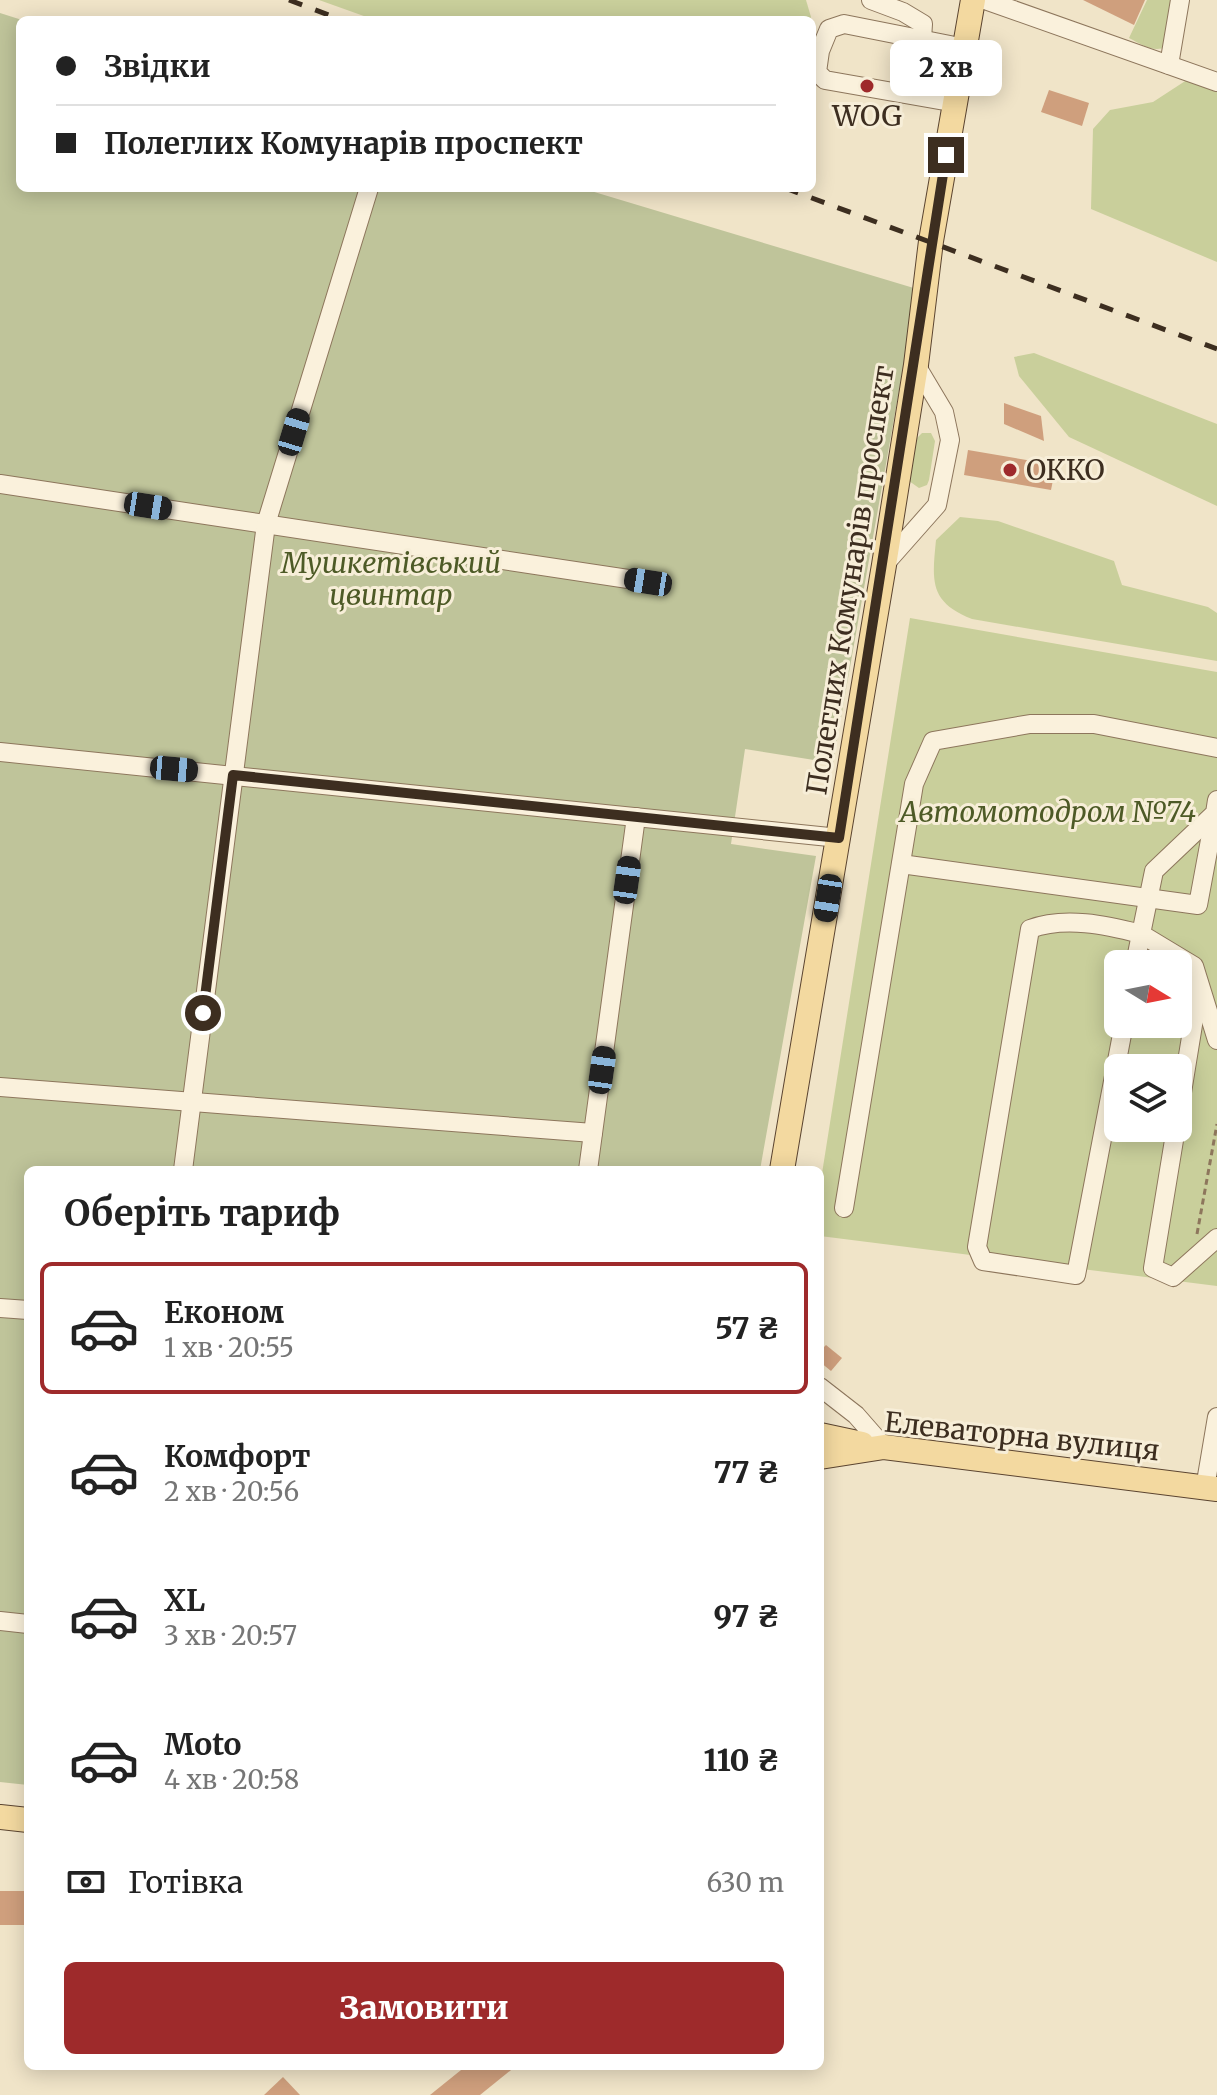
<!DOCTYPE html>
<html lang="uk">
<meta charset="utf-8">
<style>
:root{--surface:#fff;--page:#f6f6f6;--text:#222;--muted:#767676;--line:#e0e0e0;--accent:#9e2a2b}
body{margin:0;font-family:Merriweather,serif;background:var(--page);color:var(--text);height:100vh;display:flex;flex-direction:column;font-size:30px;white-space:nowrap}
*{box-sizing:border-box;margin:0}
p{font-size:26px;color:var(--muted)}
.icon{flex:none;width:44px;height:44px;fill:none;stroke:currentColor;stroke-width:2;stroke-linecap:round;stroke-linejoin:round}
.map{position:relative;flex:1;overflow:hidden}
.sheet{position:absolute;left:24px;top:1166px;width:800px;height:904px;display:flex;flex-direction:column;background:var(--surface);border-radius:12px;box-shadow:0 4px 20px #0003}
.sheet>*{flex:none}
.hud{position:absolute;left:16px;top:16px;width:800px;height:176px;border-radius:12px;box-shadow:0 4px 20px #0003;display:grid;align-content:center;height:176px;padding:0 40px;background:var(--surface)}
.needle{width:52px;rotate:100deg}
.fabs{position:absolute;left:1104px;top:950px;display:grid;gap:16px}
.fabs a{display:grid;place-items:center;width:88px;height:88px;border-radius:12px;background:var(--surface);box-shadow:0 4px 20px #0003;font-size:40px}
.end{position:absolute;width:36px;height:36px;margin:-18px;border:10px solid #3d2e20;background:#fff;box-shadow:0 0 0 4px #fff}
.from{border-radius:50%}
.bubble{position:absolute;height:56px;border-radius:12px;background:var(--surface);box-shadow:0 4px 20px #0003;font-size:26px;font-weight:800;line-height:56px;text-align:center}
.car{position:absolute;width:24px;height:48px;margin:-24px -12px;border-radius:10px;box-shadow:0 0 6px 2px #0007;background:linear-gradient(#222 24%,#8ab4d8 0 40%,#222 0 76%,#8ab4d8 0 86%,#222 0)}
.hud b{display:flex;align-items:center;gap:28px;height:76px;font-size:30px}
.hud b+b{border-top:2px solid var(--line)}
.hud i{width:20px;height:20px;background:var(--text)}
ul{padding:0;list-style:none}
li{display:flex;align-items:center;gap:24px;height:132px;margin:0 16px 12px;padding:0 24px;border:4px solid transparent;border-radius:12px}
li div{flex:1}
li b{display:block;font-size:30px}
li em{font-style:normal;font-weight:800}
li.active{border-color:var(--accent)}
li>.icon{width:72px;height:72px;stroke-width:1.5}
h2{padding:0 40px;font-size:36px;line-height:96px}
.pay{display:flex;align-items:center;gap:20px;height:88px;padding:0 40px;font-size:30px}
.pay p{margin-inline-start:auto}
.button{display:flex;gap:16px;margin-top:auto;padding:16px 40px}
.button a{flex:1;height:92px;border-radius:12px;background:var(--accent);color:#fff;font-size:32px;font-weight:800;line-height:92px;text-align:center}
.map>svg:first-child{display:block}
.green{fill:#c9cf9b;fill-rule:evenodd}
.cemetery{fill:#bfc49a}
.building{fill:#cf9f7d}
.lines{fill:none;stroke-linecap:round;stroke-linejoin:round}
.minor-casing{stroke:#8d765c;stroke-width:20}
.major-casing{stroke:#5b4430;stroke-width:26}
.path{stroke:#8d765c;stroke-width:3;stroke-dasharray:6 4;stroke-linecap:butt}
.minor{stroke:#faf1dc;stroke-width:18}
.major{stroke:#f3d9a0;stroke-width:24}
.rail{stroke:#3d2e20;stroke-width:5;stroke-dasharray:14 14;stroke-linecap:butt}
.route{stroke:#3d2e20;stroke-width:10}
.poi-dot{fill:#9e2a2b;stroke:#f7eed8;stroke-width:3}
.labels{text-anchor:middle;stroke-width:6;stroke-linejoin:round;paint-order:stroke}
.poi-label{font-size:28px;fill:#3d2e20;stroke:#f7eed8}
.park-label{font-size:28px;font-style:italic;fill:#4d5a26;stroke:#f7eed8}
.street-label{font-size:28px;fill:#3d2e20;stroke:#f7eed8}
</style>
<div class="map">
<svg width="1217" height="2095" viewBox="0 0 1217 2095">
<rect width="100%" height="100%" fill="#f0e4c8"/>
<g class="green">
<polygon points="319,0 806,0 811,17 810,20 375,20"/>
<path d="M1147,0h29l-10,47c-13,6 -25,-3 -37,-9z"/>
<polygon points="1196,74 1217,84 1217,262 1091,209 1093,129 1110,110 1153,102"/>
<polygon points="1034,353 1217,424 1217,506 1069,437 1019,376 1014,357"/>
<polygon points="922,433 931,433 935,441 929,480 927,485 919,488 909,481 916,439"/>
<path d="M960,517l38,4 116,40 8,24 86,22 9,6v48l-245,-42c-43,-17 -40,-38 -36,-79z"/>
<path d="M910,618l307,54v614l-397,-50v-50zM1118,964h60v60h-60zM1118,1068h60v60h-60z"/>
</g>
<polygon class="cemetery" points="0,13 22,20 20,188 581,188 917,289 833,763 745,749 731,844 816,856 760,1170 28,1170 28,1785 0,1782"/>
<g class="building">
<polygon points="1083,0 1145,0 1134,25"/>
<polygon points="1049,90 1089,103 1082,126 1041,112"/>
<polygon points="1004,403 1041,416 1044,441 1004,424"/>
<polygon points="968,450 1056,465 1051,490 964,475"/>
<polygon points="826,1345 842,1358 831,1371 820,1362 820,1351"/>
<rect x="0" y="1891" width="28" height="34"/>
<polygon points="466,2066 516,2066 480,2095 430,2095"/>
<polygon points="283,2077 300,2095 264,2095"/>
</g>
<g class="lines">
<g class="minor-casing">
<g id="minor">
<polyline points="871,0 903,12 923,24 922,39"/>
<polyline points="985,0 1217,82"/>
<polyline points="1169,65 1180,0"/>
<polyline points="956,103 825,80 817,72 820,51 829,29 844,24 965,48"/>
<polyline points="0,484 648,582"/>
<polyline points="884,565 937,505 950,440 944,412 916,365"/>
<polyline points="0,752 839,838"/>
<polyline points="1217,800 1215,813 1154,871 1141,934 1194,966 1217,1040"/>
<polyline points="901,864 1198,905 1215,813"/>
<path d="M1124,1024l-48,251 -93,-14 -6,-14 53,-318c35,-13 76,-4 111,5l-6,30"/>
<polyline points="0,1087 593,1133"/>
<polyline points="1178,1117 1199,988"/>
<polyline points="1176,1128 1153,1268 1173,1277 1217,1238"/>
<polyline points="183,1170 266,524 369,188"/>
<polyline points="588,1170 636,817"/>
<polyline points="844,1208 914,784 933,741 1030,724 1094,724 1217,748"/>
<polyline points="0,1308 28,1310"/>
<polyline points="820,1387 856,1415 884,1447"/>
<polyline points="1205,1488 1217,1417"/>
<polyline points="0,1621 28,1624"/>
</g>
</g>
<g class="major-casing">
<g id="major">
<polyline points="782,1170 884,565 916,365 931,241 973,0"/>
<polyline points="820,1435 862,1444"/>
<polyline points="820,1457 884,1447 1217,1489"/>
<polyline points="0,1817 28,1820"/>
</g>
</g>
<polyline class="path" points="1197,1234 1217,1124"/>
<use href="#minor" class="minor"/>
<use href="#major" class="major"/>
<g class="rail">
<polyline points="289,0 342,20"/>
<polyline points="785,188 1217,349"/>
</g>
</g>
<g class="lines">
<polyline class="route" points="203,1013 233,775 839,838 946,155"/>
</g>
<g class="poi-dot">
<circle cx="867" cy="86" r="8"/>
<circle cx="1010" cy="470" r="8"/>
</g>
<g class="labels">
<g class="poi-label">
<text x="867" y="126">WOG</text>
<text x="1026" y="480" text-anchor="start">ОККО</text>
</g>
<g class="park-label">
<text x="391" y="573">Мушкетівський<tspan x="391" dy="32">цвинтар</tspan></text>
<text x="1048" y="822">Автомотодром №74</text>
</g>
<g class="street-label">
<text transform="translate(850 580) rotate(-81)" y="10">Полеглих Комунарів проспект</text>
<text transform="translate(1022 1436) rotate(6)" y="10">Елеваторна вулиця</text>
</g>
</g>
</svg>
<div class="fabs">
<a><svg class="needle" viewBox="-14 -14 28 28"><path d="M0-13l5 13h-10z" fill="#e53935"/><path d="M0 13l5-13h-10z" fill="#767676"/></svg></a>
<a><svg class="icon" aria-label="layers" viewBox="0 0 24 24"><path d="M12 4l9 5-9 5-9-5zM3 14l9 5 9-5"/></svg></a>
</div>
<i class="end from" style="left:203px;top:1013px"></i>
<i class="end" style="left:946px;top:155px"></i>
<div class="bubble" style="left:890px;top:40px;width:112px">2 хв</div>
<i class="car" style="left:294px;top:432px;rotate:17deg"></i>
<i class="car" style="left:148px;top:506px;rotate:99deg"></i>
<i class="car" style="left:648px;top:582px;rotate:279deg"></i>
<i class="car" style="left:174px;top:769px;rotate:95deg"></i>
<i class="car" style="left:627px;top:880px;rotate:8deg"></i>
<i class="car" style="left:828px;top:898px;rotate:189deg"></i>
<i class="car" style="left:602px;top:1070px;rotate:8deg"></i>
<div class="hud">
<b><i class="from"></i>Звідки</b>
<b><i></i>Полеглих Комунарів проспект</b>
</div>
<section class="sheet">
<h2>Оберіть тариф</h2>
<ul>
<li class="active"><svg class="icon" aria-label="car" viewBox="0 0 24 24"><path d="M5 17H2v-5l4-1 3-4h7l3 4 3 1v5h-3M9 17h6M6 11h13"/><circle cx="7" cy="17" r="2"/><circle cx="17" cy="17" r="2"/></svg><div><b>Економ</b><p>1 хв · 20:55</p></div><em>57 ₴</em></li>
<li><svg class="icon" aria-label="car" viewBox="0 0 24 24"><path d="M5 17H2v-5l4-1 3-4h7l3 4 3 1v5h-3M9 17h6M6 11h13"/><circle cx="7" cy="17" r="2"/><circle cx="17" cy="17" r="2"/></svg><div><b>Комфорт</b><p>2 хв · 20:56</p></div><em>77 ₴</em></li>
<li><svg class="icon" aria-label="car" viewBox="0 0 24 24"><path d="M5 17H2v-5l4-1 3-4h7l3 4 3 1v5h-3M9 17h6M6 11h13"/><circle cx="7" cy="17" r="2"/><circle cx="17" cy="17" r="2"/></svg><div><b>XL</b><p>3 хв · 20:57</p></div><em>97 ₴</em></li>
<li><svg class="icon" aria-label="car" viewBox="0 0 24 24"><path d="M5 17H2v-5l4-1 3-4h7l3 4 3 1v5h-3M9 17h6M6 11h13"/><circle cx="7" cy="17" r="2"/><circle cx="17" cy="17" r="2"/></svg><div><b>Moto</b><p>4 хв · 20:58</p></div><em>110 ₴</em></li>
</ul>
<div class="pay"><svg class="icon" aria-label="cash" viewBox="0 0 24 24"><path d="M3 7h18v10H3z"/><circle cx="12" cy="12" r="2"/></svg>Готівка<p>630 m</p></div>
<div class="button"><a>Замовити</a></div>
</section>
</div>
